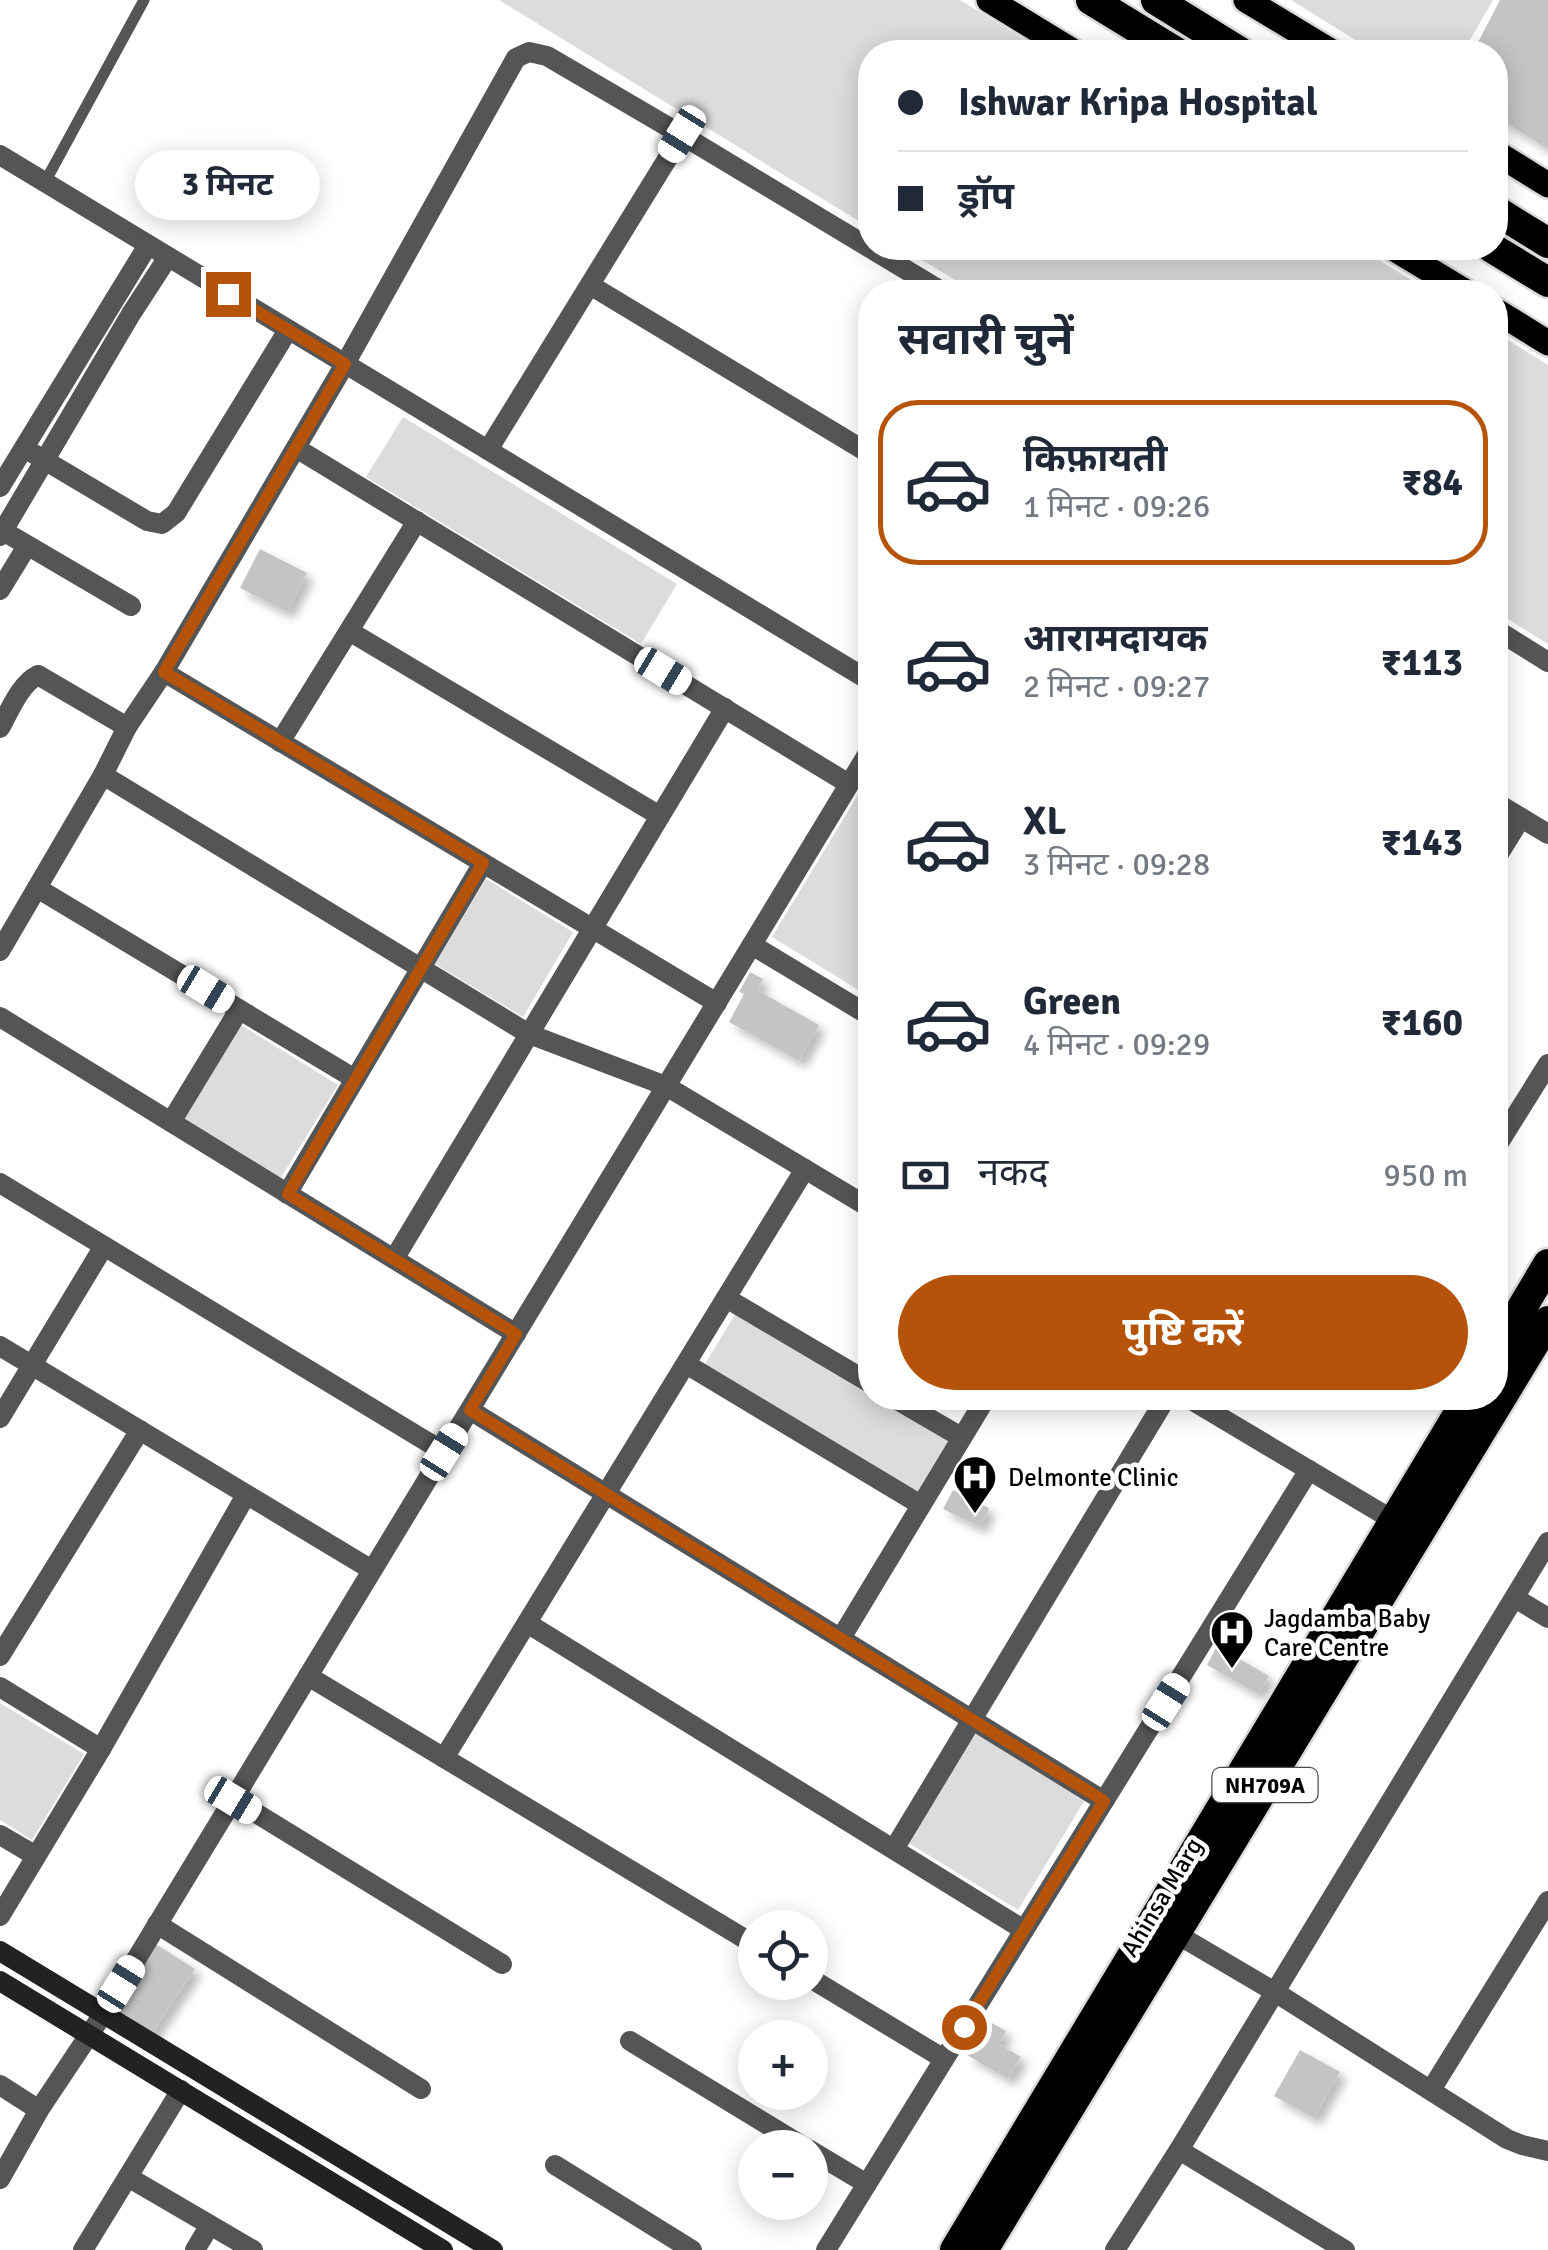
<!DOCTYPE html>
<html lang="hi">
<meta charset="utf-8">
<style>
:root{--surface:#fff;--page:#f6f6f7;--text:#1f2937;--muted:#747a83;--line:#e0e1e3;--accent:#b45309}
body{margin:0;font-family:Signika,"Noto Sans Devanagari",sans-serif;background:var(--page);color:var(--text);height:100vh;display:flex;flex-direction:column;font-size:38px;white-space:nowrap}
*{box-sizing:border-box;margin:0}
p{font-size:32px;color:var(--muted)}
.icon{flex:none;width:55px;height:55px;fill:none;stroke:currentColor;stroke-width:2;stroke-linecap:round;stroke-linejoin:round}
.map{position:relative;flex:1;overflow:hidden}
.panel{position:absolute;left:858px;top:280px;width:650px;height:1130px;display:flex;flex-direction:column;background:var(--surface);border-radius:40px;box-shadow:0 5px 25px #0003}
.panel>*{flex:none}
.top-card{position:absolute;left:858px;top:40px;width:650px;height:220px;border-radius:40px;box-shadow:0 5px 25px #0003;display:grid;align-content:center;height:220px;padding:0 40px;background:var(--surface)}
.buttons{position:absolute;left:738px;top:1910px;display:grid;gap:20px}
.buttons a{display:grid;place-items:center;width:90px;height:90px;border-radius:50%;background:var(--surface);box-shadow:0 5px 25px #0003;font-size:50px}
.end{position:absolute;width:45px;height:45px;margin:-22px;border:12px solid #b45309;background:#fff;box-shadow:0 0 0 5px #fff}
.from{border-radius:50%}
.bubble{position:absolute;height:70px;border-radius:35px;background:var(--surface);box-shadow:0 5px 25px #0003;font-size:32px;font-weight:700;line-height:70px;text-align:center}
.car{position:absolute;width:30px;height:60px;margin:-30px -15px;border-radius:12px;box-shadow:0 0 8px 2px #0007;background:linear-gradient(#fff 24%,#345 0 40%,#fff 0 76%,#345 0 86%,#fff 0)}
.top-card b{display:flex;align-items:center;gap:35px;height:95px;font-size:38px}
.top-card b+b{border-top:2px solid var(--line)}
.top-card i{width:25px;height:25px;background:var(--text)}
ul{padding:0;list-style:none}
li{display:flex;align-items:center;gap:30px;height:165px;margin:0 20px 15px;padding:0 20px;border:5px solid transparent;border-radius:40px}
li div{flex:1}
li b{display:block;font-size:38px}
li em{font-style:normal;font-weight:700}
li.current{border-color:var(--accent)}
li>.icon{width:90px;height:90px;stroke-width:1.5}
h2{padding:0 40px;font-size:45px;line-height:120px}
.pay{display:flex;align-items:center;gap:25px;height:110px;padding:0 40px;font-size:38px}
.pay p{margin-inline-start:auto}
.primary-button{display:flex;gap:20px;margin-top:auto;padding:20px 40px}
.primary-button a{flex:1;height:115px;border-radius:60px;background:var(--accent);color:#fff;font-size:40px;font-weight:700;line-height:115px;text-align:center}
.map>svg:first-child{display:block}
.green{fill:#dcdcdc}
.building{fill:#c4c4c4;filter:url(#shadow)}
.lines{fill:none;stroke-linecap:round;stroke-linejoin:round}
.primary-casing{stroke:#dbdbdb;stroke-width:30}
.highway-casing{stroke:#dbdbdb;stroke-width:35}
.lane{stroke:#555;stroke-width:11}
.street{stroke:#555;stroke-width:20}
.secondary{stroke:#222;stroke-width:20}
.primary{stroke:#000;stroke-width:25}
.highway{stroke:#000;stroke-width:30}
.route{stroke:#b45309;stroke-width:12}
.labels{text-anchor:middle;stroke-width:9;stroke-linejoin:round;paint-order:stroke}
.shield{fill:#fff;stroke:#4c4c4c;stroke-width:2.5}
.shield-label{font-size:22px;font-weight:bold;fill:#000}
.poi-label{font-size:25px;fill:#000;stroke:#fff;text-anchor:start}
.street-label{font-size:25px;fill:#000;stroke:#fff}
</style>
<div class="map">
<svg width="1548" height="2250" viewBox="0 0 1548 2250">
<defs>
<filter id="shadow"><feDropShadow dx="7" dy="7" stdDeviation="5" flood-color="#0004"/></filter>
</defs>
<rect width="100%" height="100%" fill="#fff"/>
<g class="green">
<polygon points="499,0 960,0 1045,52 870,52 870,228"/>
<polygon points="1291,0 1493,0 1463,52 1375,52"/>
<polygon points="902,248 1359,248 1431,292 975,292"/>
<polygon points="1495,332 1548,365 1548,644 1495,611"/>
<polygon points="403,417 677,584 641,644 366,477"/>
<polygon points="859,793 870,799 870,997 772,937"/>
<polygon points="486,879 573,932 523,1017 435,964"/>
<polygon points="241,1025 338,1085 280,1179 183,1119"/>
<polygon points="736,1313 870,1393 870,1398 877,1398 950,1442 919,1493 705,1364"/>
<polygon points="0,1703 84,1754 32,1840 0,1820"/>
<polygon points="974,1732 1085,1800 1018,1910 907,1842"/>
</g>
<g class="building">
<polygon points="1500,0 1548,0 1548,149 1495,116 1495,52 1473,52"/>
<polygon points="260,549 307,573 287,612 240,588"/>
<polygon points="750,972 763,979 757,990 819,1025 799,1061 729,1022 744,994 739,992"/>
<polygon points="953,1490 989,1508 980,1527 943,1509"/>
<polygon points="1217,1646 1269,1676 1258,1694 1207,1665"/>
<polygon points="151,1941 195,1969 149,2038 109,2012"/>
<polygon points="990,2022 1006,2031 999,2044 1021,2057 1008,2079 967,2055 979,2033 983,2035"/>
<polygon points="1300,2050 1340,2072 1314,2118 1274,2096"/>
</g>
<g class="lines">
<g class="primary-casing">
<g id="primary">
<polyline points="989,0 1074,52"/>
<polyline points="1246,0 1332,52"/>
<polyline points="1495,152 1548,185"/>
<polyline points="1393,248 1466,292"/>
<polyline points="1495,310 1548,343"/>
</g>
</g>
<g class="highway-casing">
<g id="highway">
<polyline points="1091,0 1176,52"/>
<polyline points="1156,0 1240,52"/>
<polyline points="1495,210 1548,243"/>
<polyline points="1492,248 1548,282"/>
<polyline points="1495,1353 1548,1264"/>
<polyline points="955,2250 1468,1398"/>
<polyline points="983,2250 1548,1321"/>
</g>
</g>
<polyline class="lane" points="45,182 144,0"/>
<g class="street">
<polyline points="0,155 870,681"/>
<polyline points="590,285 870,454"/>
<polyline points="24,448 147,521 162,524 176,513 288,330"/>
<polyline points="296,448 849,784"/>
<polyline points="488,450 682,135"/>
<polyline points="0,487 148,245"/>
<polyline points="3,531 131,606"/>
<polyline points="0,536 131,314 168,257"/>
<polyline points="0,590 27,546"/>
<polyline points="1495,629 1548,662"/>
<polyline points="349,631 660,816"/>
<polyline points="164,672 717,1003"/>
<path d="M0,728c10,-18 20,-44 38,-53l89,52"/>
<polyline points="280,742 417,521"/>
<polyline points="103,775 529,1034 666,1086 870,1208"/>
<polyline points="1495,802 1548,834"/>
<polyline points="1495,860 1521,818"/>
<polyline points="37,888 355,1079"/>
<polyline points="752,945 870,1016"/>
<polyline points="0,951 103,775 127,727 164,672 345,364 516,58 529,52 547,56 682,135 943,292"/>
<polyline points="0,1017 516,1334"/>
<polyline points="171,1122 239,1010"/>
<polyline points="1495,1149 1548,1064"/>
<polyline points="0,1183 444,1452"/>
<polyline points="287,1194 483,863"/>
<polyline points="394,1259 725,708"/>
<polyline points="726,1298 870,1383"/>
<polyline points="0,1346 372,1570"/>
<polyline points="686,1364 921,1505"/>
<polyline points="894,1398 961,1437"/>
<polyline points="1188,1398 1403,1526"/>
<polyline points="470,1410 1104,1801"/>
<polyline points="0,1418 104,1246"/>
<polyline points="1515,1598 1548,1618"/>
<polyline points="527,1623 1024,1930"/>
<polyline points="841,1638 986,1398"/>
<polyline points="0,1656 140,1430"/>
<polyline points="308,1676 755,1945"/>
<polyline points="0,1687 101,1749"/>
<polyline points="444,1758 805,1169"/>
<polyline points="233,1799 502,1964"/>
<polyline points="0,1835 36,1856"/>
<polyline points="894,1849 1166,1398"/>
<polyline points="0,1916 101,1749 246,1495"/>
<polyline points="157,1924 421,2089"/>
<polyline points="1168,1929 1275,1992 1507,2139 1522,2145 1548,2151"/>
<polyline points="810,1978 944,2059"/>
<polyline points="630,2041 806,2148"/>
<polyline points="0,2085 39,2110"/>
<polyline points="1431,2090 1548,1901"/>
<polyline points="810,2150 867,2184"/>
<polyline points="1179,2150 1345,2250"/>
<polyline points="555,2165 692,2250"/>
<polyline points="128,2177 253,2250"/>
<polyline points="0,2179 39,2110 103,2014 870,750"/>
<polyline points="83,2250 181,2090"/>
<polyline points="195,2250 210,2225"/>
<polyline points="826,2250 1309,1470"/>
<polyline points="1115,2250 1179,2150 1548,1542"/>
</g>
<g class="secondary">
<polyline points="0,1951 493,2250"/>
<polyline points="0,1981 443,2250"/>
</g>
<use href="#primary" class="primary"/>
<use href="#highway" class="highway"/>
</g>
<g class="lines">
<polyline class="route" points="228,294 345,364 164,672 483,863 288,1194 516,1334 470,1410 1104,1801 964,2027"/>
</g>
<defs>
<g id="hospital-pin" transform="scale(2.25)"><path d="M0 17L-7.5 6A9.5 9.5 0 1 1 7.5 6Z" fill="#000" stroke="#fff"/><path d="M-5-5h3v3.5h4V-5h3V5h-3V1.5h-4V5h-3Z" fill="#fff"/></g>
</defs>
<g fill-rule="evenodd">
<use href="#hospital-pin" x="975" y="1477"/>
<use href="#hospital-pin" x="1232" y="1632"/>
</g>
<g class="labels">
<rect class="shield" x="1212.5" y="1768" width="105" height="34" rx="8"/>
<g class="shield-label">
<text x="1265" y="1793">NH709A</text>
</g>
<g class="poi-label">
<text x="1008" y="1486">Delmonte Clinic</text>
<text x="1264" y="1627">Jagdamba Baby<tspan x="1264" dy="29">Care Centre</tspan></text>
</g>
<g class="street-label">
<text transform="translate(1161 1897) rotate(-59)" y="9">Ahinsa Marg</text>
</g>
</g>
</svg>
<div class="buttons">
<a><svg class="icon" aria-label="locate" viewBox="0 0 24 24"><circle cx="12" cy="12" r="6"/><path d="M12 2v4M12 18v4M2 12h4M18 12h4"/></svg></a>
<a>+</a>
<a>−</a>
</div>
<i class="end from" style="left:964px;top:2027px"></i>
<i class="end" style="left:228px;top:294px"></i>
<div class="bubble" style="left:135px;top:150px;width:185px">3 मिनट</div>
<i class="car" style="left:682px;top:134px;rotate:212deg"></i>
<i class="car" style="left:663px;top:671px;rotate:121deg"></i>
<i class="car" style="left:206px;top:989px;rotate:121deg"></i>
<i class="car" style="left:444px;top:1452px;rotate:32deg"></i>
<i class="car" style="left:1166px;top:1702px;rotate:32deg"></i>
<i class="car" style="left:233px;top:1800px;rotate:121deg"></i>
<i class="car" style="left:121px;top:1984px;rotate:32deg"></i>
<div class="top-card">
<b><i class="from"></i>Ishwar Kripa Hospital</b>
<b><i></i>ड्रॉप</b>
</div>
<section class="panel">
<h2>सवारी चुनें</h2>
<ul>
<li class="current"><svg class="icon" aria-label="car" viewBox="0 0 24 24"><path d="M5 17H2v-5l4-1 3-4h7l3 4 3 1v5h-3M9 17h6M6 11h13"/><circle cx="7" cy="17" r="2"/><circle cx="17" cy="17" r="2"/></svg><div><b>किफ़ायती</b><p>1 मिनट · 09:26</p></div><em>₹84</em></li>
<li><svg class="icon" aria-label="car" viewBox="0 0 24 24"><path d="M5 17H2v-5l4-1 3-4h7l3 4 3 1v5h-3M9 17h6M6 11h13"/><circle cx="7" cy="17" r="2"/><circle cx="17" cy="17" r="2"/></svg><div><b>आरामदायक</b><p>2 मिनट · 09:27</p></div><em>₹113</em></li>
<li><svg class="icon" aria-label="car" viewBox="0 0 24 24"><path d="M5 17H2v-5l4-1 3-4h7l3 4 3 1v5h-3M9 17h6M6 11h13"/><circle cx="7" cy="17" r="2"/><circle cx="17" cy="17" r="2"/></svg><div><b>XL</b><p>3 मिनट · 09:28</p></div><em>₹143</em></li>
<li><svg class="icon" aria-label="car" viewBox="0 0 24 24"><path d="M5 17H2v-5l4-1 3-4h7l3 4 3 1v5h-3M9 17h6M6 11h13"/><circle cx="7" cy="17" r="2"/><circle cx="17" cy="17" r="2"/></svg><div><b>Green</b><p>4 मिनट · 09:29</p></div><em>₹160</em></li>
</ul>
<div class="pay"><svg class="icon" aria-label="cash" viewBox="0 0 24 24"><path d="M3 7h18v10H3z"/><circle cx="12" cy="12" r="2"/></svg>नकद<p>950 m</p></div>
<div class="primary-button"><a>पुष्टि करें</a></div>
</section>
</div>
